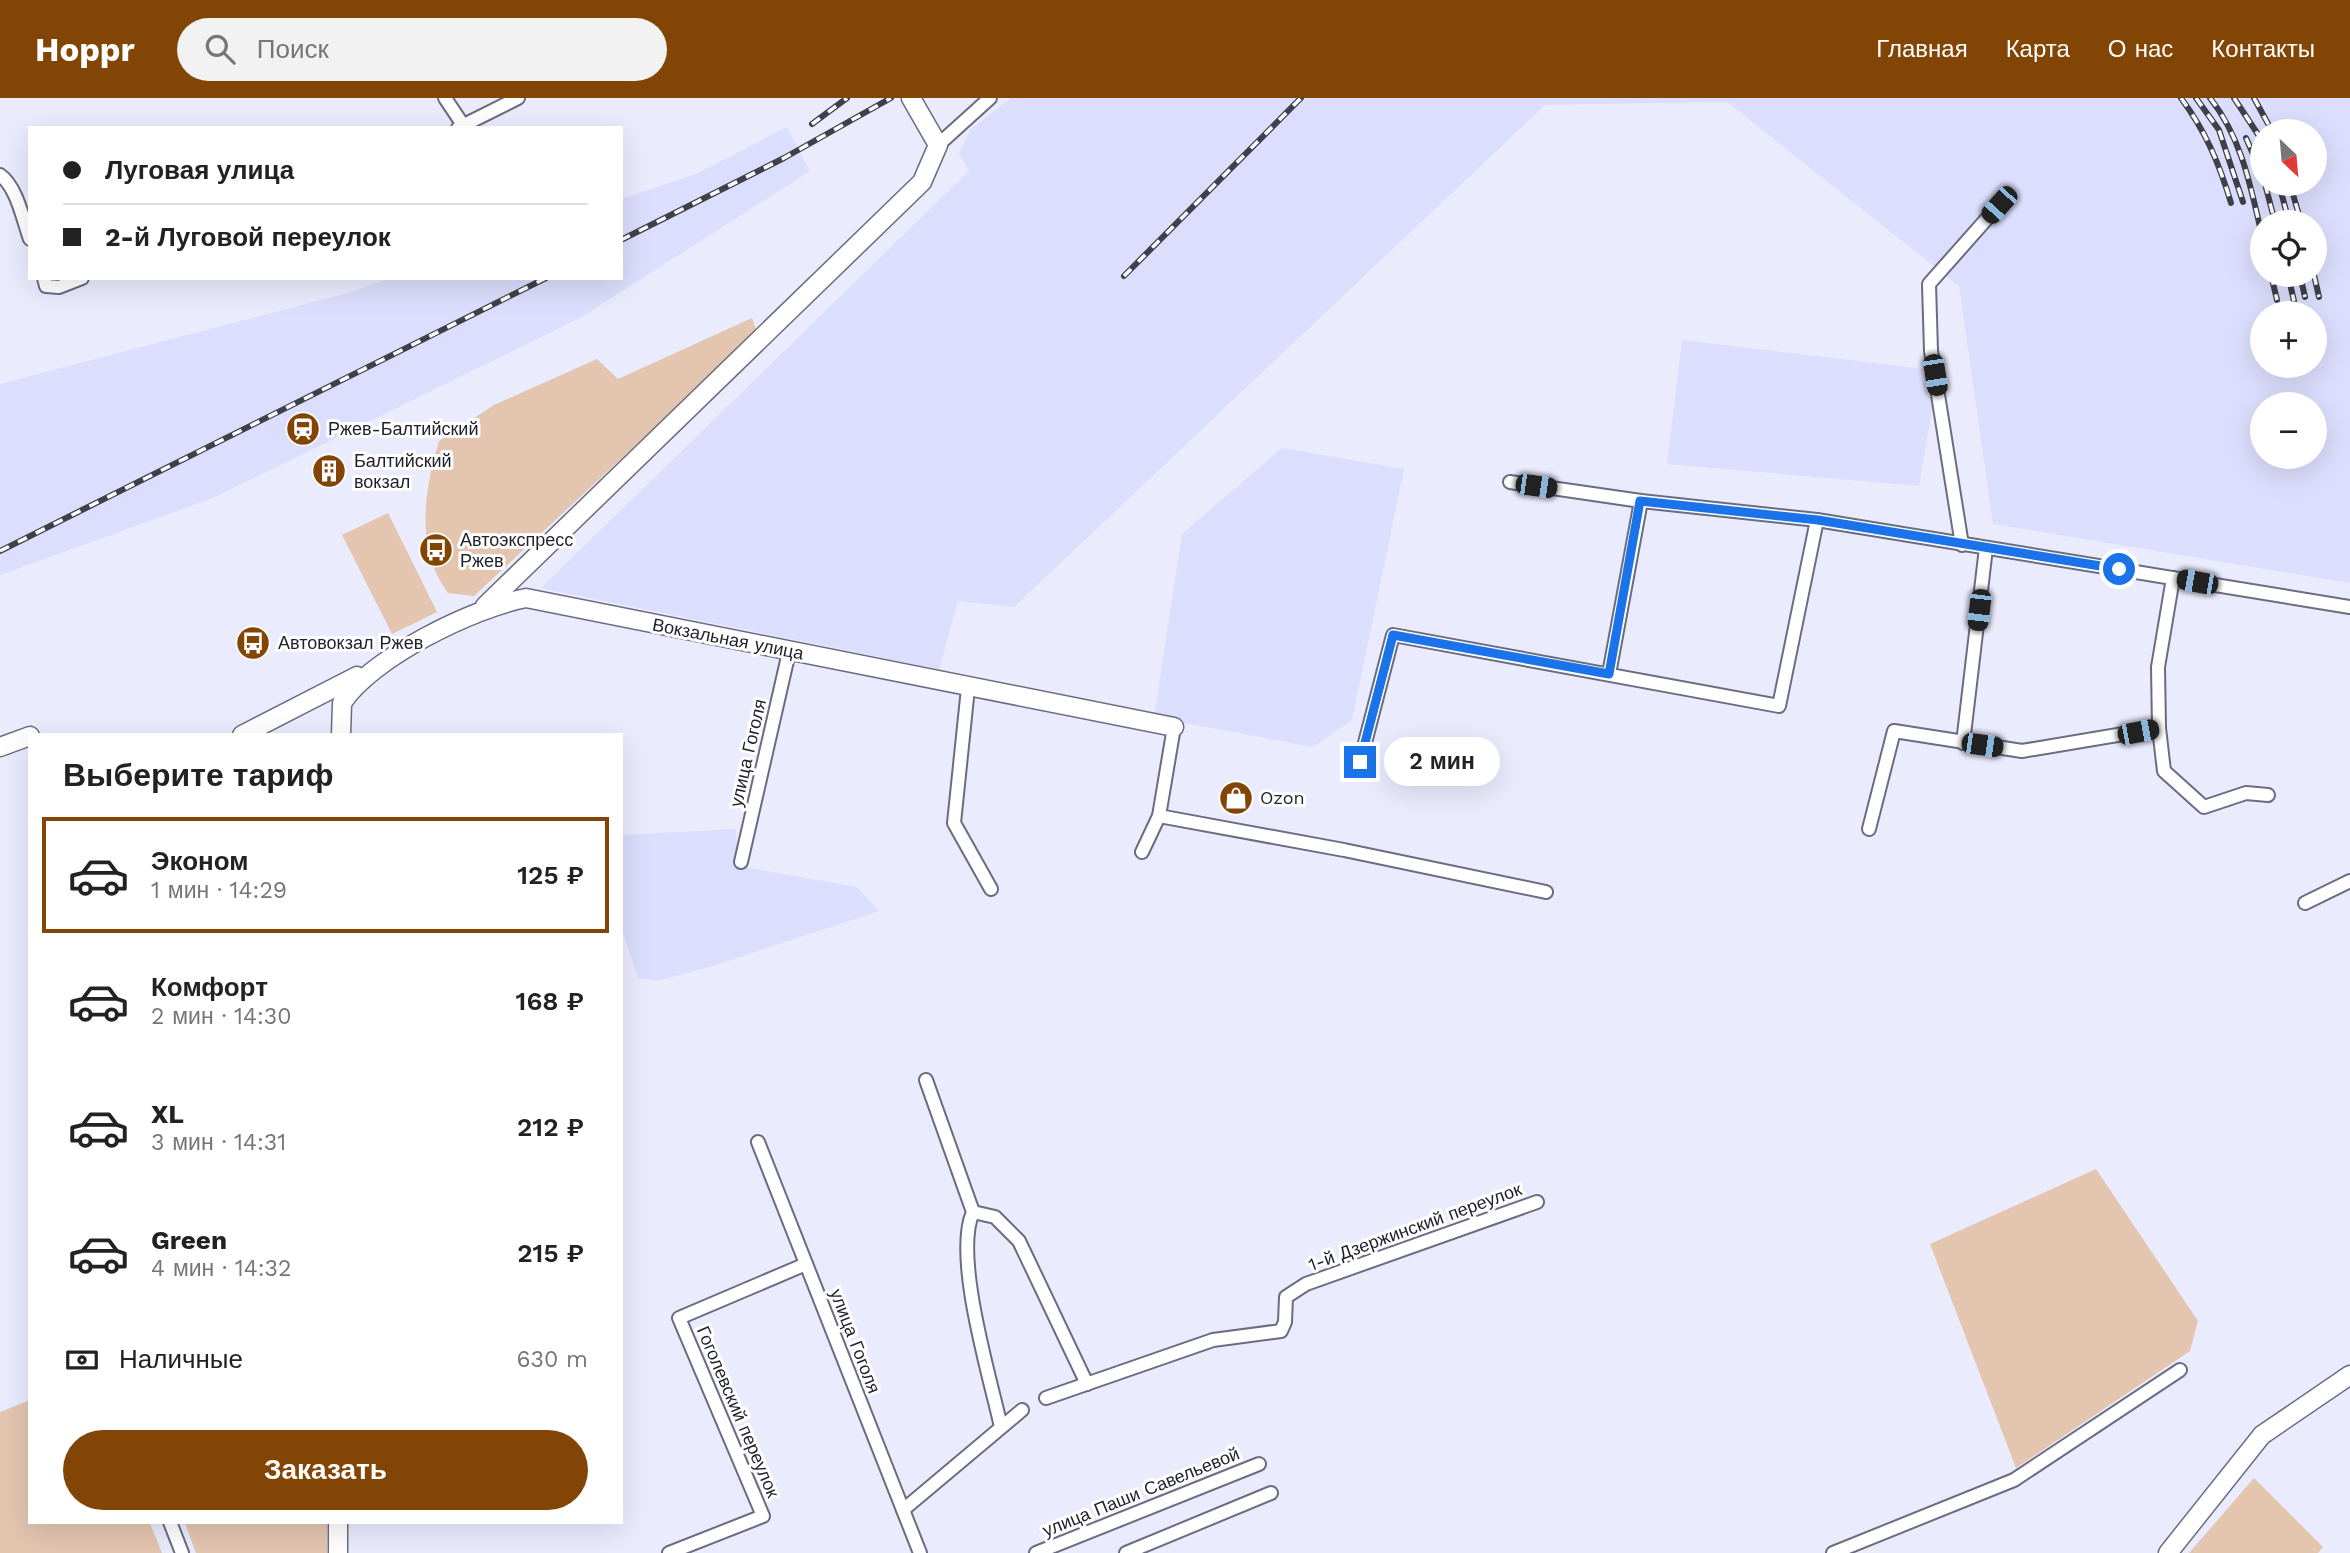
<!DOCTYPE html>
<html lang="ru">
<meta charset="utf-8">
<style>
:root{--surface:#fff;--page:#f2f2f2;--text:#222;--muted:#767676;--line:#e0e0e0;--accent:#834505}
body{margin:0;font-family:"Work Sans",sans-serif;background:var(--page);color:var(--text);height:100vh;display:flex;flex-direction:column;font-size:26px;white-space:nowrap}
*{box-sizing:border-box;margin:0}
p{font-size:23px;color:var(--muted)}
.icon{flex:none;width:38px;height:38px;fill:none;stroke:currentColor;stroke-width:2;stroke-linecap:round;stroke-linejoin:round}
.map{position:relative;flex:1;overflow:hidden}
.details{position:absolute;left:28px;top:635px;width:595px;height:791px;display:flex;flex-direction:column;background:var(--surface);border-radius:0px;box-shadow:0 7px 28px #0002}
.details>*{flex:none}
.guide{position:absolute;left:28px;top:28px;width:595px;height:154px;border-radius:0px;box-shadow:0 7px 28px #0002;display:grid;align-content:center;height:154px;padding:0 35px;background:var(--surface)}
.needle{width:46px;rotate:154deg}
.buttons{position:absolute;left:2250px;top:21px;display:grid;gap:14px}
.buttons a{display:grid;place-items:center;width:77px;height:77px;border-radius:50%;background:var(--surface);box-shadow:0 7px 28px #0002;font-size:35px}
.end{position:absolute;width:32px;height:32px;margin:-16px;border:9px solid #1a73e8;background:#fff;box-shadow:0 0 0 4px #fff}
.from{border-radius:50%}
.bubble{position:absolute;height:49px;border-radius:24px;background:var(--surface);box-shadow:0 7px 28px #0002;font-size:23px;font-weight:600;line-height:49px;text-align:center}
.car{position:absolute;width:21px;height:42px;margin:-21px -10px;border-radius:9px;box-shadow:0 0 5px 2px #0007;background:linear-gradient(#222 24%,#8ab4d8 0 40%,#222 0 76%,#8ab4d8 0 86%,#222 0)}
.guide b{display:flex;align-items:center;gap:24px;height:66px;font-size:26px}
.guide b+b{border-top:2px solid var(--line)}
.guide i{width:18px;height:18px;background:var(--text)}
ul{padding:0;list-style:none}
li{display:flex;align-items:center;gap:21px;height:116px;margin:0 14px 10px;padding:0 21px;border:4px solid transparent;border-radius:0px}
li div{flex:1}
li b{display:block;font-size:26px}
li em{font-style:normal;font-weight:600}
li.current{border-color:var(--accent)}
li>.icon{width:63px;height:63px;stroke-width:1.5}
h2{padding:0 35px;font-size:32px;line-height:84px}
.pay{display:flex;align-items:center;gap:18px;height:77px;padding:0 35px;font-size:26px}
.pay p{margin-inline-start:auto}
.button{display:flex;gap:14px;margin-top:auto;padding:14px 35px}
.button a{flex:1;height:80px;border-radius:42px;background:var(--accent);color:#fff;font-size:28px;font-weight:600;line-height:80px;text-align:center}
header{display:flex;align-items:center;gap:42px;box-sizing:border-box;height:98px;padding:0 35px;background:var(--accent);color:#fff}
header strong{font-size:33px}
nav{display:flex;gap:38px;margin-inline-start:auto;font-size:24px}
.search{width:490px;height:63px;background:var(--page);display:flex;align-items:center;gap:18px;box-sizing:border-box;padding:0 24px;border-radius:38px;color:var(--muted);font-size:26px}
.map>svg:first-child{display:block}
.built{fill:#dbdefc;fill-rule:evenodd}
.green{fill:#e3c5b0}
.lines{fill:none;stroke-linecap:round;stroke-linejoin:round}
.street-casing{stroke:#6a6c80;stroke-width:16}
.secondary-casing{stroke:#6a6c80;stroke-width:21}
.street{stroke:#fff;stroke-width:12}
.secondary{stroke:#fff;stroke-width:18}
.rail-casing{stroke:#3f4049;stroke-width:6}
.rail{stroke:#fff;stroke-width:3.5;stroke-dasharray:10;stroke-linecap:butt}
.route{stroke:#1a73e8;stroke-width:9}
.labels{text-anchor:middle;stroke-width:6;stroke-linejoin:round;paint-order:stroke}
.poi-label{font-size:18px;fill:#1f2028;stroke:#fff;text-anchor:start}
.street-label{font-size:18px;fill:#1f2028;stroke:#fff}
</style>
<header>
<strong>Hoppr</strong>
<div class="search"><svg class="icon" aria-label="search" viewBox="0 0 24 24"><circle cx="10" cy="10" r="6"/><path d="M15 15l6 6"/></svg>Поиск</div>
<nav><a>Главная</a><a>Карта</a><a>О нас</a><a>Контакты</a></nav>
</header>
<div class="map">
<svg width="2350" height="1455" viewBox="0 0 2350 1455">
<rect width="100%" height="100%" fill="#eaecfe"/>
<g class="built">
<path d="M1011,0h1339v485l-357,-59 -34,-238 -232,-184 -182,3 -531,502 -56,-6 -19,68 -398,-81 428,-417 -10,-18 12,-24zM2263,33h52v53h-52zM2263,124h52v53h-52zM2263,215h52v53h-52zM2263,306h52v53h-52z"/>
<polygon points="787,29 810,73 580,220 213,400 0,477 0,286 348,195 391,180 621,180 621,101 696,76"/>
<polygon points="1682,242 1925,271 1932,312 1919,388 1667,366"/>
<polygon points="1282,350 1404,371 1352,622 1313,649 1154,619 1182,436"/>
<polygon points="736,731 738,768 857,789 879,813 709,869 656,883 638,880 621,828 621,737"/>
</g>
<g class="green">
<path d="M752,220l5,14 -283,264 -26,-3c-33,-44 -24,-102 -9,-152l55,-36 103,-46 21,20z"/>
<polygon points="388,415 437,514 392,536 342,437"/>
<polygon points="2096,1071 2198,1223 2190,1253 2016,1370 1930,1146"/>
<polygon points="30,1302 30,1424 150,1425 162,1455 0,1455 0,1314"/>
<polygon points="2254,1380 2323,1449 2318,1455 2189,1455"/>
<polygon points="185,1425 327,1425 327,1455 196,1455"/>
</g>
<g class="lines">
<g class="street-casing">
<g id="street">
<polyline points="445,0 463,27"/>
<polyline points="458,30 518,0"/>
<polyline points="938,47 990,0"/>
<path d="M0,77c17,12 23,45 30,64"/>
<polyline points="44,180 46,188 59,189 82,180"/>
<polyline points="1510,384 1641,403 1817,422 2350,509"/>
<polyline points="1962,447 1931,253 1929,186 1999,107"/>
<polyline points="1609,576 1641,403"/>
<polyline points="968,590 954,725 991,791"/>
<polyline points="2159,630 2158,569 2173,480"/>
<polyline points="1963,645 1986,450"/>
<polyline points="1360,664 1393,537 1779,608 1817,422"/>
<polyline points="1159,718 1344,752 1546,794"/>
<polyline points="1869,731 1894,633 2022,653 2159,630 2164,673 2204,709 2246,695 2268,697"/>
<polyline points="1142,754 1159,718 1174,629"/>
<polyline points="741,764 789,554"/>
<polyline points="2305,805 2350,783"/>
<path d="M926,982l47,132c-20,44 17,165 28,215"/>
<polyline points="758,1044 920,1455"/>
<polyline points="973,1114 995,1119 1019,1143 1087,1286"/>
<polyline points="1046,1300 1213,1242 1281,1233 1285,1224 1286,1199 1306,1186 1537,1104"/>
<polyline points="903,1412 1022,1312"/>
<polyline points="170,1424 182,1455"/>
<polyline points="669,1455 763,1418 679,1220 806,1166"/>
<polyline points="1036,1455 1259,1366"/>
<polyline points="1126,1455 1271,1395"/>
<polyline points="1833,1455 2014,1382 2180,1272"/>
</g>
</g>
<g class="secondary-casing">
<g id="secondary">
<polyline points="485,508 922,84 938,47 911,0"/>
<polyline points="242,637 357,578"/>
<path d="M341,637l1,-32c29,-45 131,-95 184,-105l648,129"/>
<polyline points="0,649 30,638"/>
<polyline points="338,1424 338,1455"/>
<polyline points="2168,1455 2262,1337 2350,1277"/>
</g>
</g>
<use href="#street" class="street"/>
<use href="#secondary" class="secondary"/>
<g class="rail-casing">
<g id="rail">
<path d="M2181,0c25,34 38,65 50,105"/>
<polyline points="2196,0 2219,32 2243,104"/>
<path d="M2210,0c33,42 41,91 53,142"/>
<polyline points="2234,0 2263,44"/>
<polyline points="2254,0 2272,33"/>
<polyline points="812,26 847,0"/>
<polyline points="2246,40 2263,79"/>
<polyline points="2265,86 2275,124"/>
<polyline points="2279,86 2289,124"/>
<polyline points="2290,86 2301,124"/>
<polyline points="621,142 784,60 891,0"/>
<polyline points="2271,177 2277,202"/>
<polyline points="2288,177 2294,203"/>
<polyline points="2300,177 2305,199"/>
<polyline points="2314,177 2319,199"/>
<polyline points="1124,178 1301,0"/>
<polyline points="0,453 546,180"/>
</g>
</g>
<use href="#rail" class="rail"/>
</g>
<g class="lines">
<polyline class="route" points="1360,664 1393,537 1609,576 1640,403 1818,422 2119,471"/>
</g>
<defs>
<g id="station-disc" transform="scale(1.75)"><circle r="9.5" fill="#834505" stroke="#fff"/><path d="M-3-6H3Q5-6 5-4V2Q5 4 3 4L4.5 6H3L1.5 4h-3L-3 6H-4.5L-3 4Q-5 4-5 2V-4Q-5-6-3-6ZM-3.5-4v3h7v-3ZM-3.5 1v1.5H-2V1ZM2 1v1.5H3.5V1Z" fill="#fff"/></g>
<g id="building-disc" transform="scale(1.75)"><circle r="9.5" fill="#834505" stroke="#fff"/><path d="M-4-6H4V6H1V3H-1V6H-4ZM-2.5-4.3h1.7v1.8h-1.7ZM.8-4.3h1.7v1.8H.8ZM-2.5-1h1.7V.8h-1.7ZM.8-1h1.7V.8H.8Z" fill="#fff"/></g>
<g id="bus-disc" transform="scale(1.75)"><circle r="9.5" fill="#834505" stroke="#fff"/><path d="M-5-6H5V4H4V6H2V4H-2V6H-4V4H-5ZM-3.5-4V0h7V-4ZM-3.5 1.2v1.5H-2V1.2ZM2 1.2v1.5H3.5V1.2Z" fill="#fff"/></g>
<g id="shop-disc" transform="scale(1.75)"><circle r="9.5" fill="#834505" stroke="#fff"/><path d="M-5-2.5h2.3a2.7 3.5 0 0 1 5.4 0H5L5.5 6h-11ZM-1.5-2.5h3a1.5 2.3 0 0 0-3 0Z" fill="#fff"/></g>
</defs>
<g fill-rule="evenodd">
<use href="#station-disc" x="303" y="331"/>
<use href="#building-disc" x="329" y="373"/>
<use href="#bus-disc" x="436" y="452"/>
<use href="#bus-disc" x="253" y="545"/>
<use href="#shop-disc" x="1236" y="700"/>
</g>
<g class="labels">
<g class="poi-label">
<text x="328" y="337">Ржев-Балтийский</text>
<text x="354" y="369">Балтийский<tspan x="354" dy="21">вокзал</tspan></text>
<text x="460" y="448">Автоэкспресс<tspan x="460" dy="21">Ржев</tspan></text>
<text x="278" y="551">Автовокзал Ржев</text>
<text x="1260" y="706">Ozon</text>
</g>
<g class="street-label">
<text transform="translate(728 541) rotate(11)" y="6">Вокзальная улица</text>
<text transform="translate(748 655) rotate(-77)" y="6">улица Гоголя</text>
<text transform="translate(1415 1129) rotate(-20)" y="6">1-й Дзержинский переулок</text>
<text transform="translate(855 1243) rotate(69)" y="6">улица Гоголя</text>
<text transform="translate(738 1314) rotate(67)" y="6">Гоголевский переулок</text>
<text transform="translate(1141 1394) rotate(-22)" y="6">улица Паши Савельевой</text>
</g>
</g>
</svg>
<div class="buttons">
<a><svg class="needle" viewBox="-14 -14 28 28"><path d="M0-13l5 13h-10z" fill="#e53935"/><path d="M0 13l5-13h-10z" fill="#767676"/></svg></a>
<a><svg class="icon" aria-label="locate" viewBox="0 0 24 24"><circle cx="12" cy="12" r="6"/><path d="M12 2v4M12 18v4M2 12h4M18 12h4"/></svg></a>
<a>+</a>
<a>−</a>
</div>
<i class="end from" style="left:2119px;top:471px"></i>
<i class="end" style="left:1360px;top:664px"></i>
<div class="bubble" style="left:1384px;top:639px;width:116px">2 мин</div>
<i class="car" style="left:1999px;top:107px;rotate:222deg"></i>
<i class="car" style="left:1935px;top:277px;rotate:171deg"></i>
<i class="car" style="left:1536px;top:388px;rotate:98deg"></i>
<i class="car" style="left:2197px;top:484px;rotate:280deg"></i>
<i class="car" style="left:1979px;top:512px;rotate:187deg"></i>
<i class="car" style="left:2138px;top:634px;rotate:79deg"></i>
<i class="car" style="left:1982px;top:647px;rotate:98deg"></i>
<div class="guide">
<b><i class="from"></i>Луговая улица</b>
<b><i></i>2-й Луговой переулок</b>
</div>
<section class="details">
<h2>Выберите тариф</h2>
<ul>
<li class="current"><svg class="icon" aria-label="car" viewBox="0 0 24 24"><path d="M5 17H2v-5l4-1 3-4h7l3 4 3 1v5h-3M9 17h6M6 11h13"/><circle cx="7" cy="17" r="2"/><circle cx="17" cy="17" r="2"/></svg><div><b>Эконом</b><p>1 мин · 14:29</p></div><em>125 ₽</em></li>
<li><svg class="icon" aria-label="car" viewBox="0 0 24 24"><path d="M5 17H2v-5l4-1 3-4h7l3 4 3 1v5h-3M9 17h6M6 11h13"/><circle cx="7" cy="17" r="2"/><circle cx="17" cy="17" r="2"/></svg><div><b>Комфорт</b><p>2 мин · 14:30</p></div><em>168 ₽</em></li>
<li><svg class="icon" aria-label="car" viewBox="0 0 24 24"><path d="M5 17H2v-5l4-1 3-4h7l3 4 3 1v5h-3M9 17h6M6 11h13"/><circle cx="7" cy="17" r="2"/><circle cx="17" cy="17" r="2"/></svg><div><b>XL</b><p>3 мин · 14:31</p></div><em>212 ₽</em></li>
<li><svg class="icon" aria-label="car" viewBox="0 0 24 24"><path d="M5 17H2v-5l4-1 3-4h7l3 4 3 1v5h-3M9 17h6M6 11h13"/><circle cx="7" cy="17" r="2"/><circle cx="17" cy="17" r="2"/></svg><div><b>Green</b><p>4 мин · 14:32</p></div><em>215 ₽</em></li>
</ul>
<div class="pay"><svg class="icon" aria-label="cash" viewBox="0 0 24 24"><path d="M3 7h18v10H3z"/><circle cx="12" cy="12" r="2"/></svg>Наличные<p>630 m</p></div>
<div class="button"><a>Заказать</a></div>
</section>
</div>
